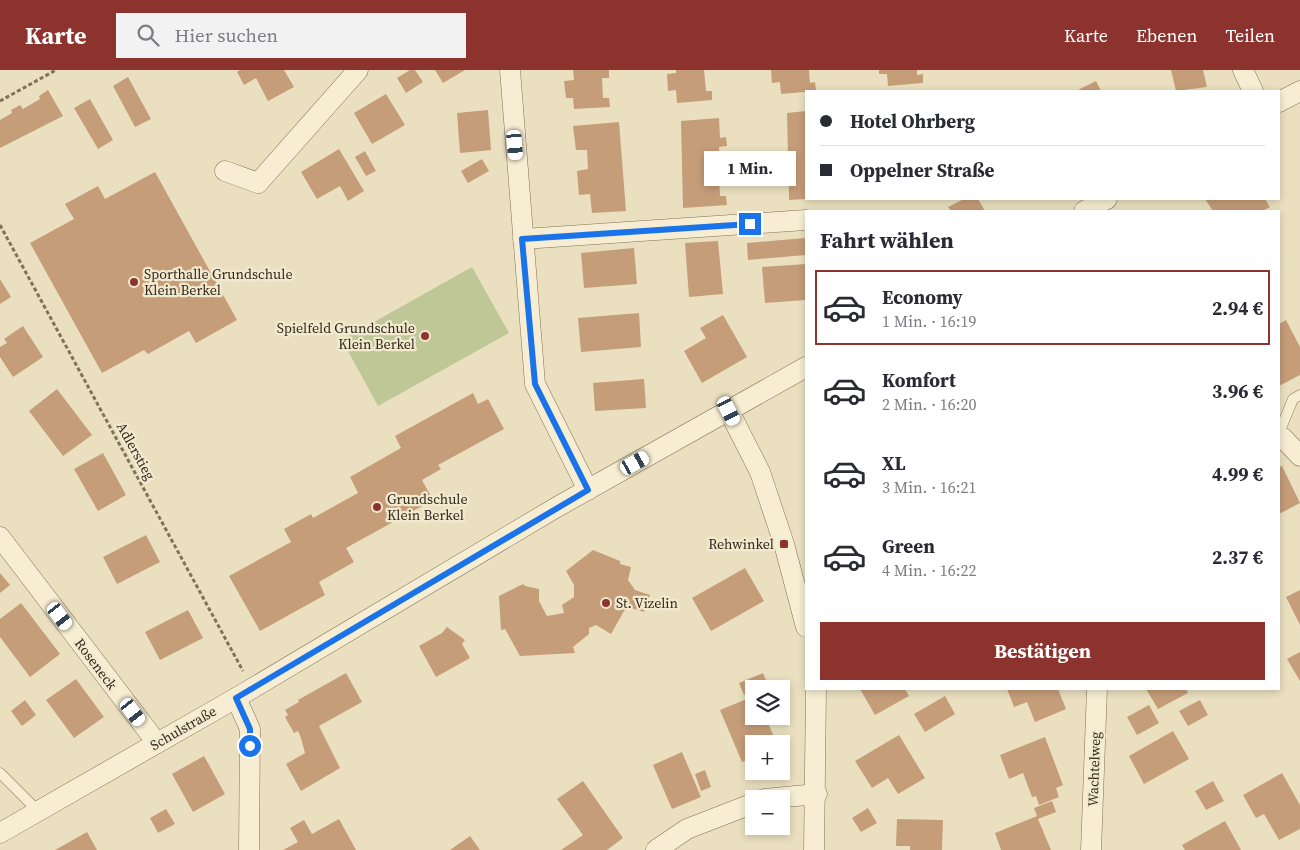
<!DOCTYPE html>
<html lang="de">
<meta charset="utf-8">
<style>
:root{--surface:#fff;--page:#f2f2f3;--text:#2b2b33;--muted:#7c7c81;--line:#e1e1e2;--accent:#8c332e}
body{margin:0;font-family:"Source Serif 4",serif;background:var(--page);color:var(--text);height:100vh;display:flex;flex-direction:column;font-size:19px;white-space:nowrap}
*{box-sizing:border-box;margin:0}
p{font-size:16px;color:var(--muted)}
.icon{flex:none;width:28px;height:28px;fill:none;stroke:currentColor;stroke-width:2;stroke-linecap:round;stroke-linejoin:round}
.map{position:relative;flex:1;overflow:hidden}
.side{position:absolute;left:805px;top:140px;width:475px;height:480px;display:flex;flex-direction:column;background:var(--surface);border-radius:0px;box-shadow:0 2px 8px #0003}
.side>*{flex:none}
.banner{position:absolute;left:805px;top:20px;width:475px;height:110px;border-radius:0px;box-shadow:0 2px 8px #0003;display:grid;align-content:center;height:110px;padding:0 15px;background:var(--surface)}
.controls{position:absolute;left:745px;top:610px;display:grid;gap:10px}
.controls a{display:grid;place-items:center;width:45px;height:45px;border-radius:0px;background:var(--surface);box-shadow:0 2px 8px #0003;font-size:25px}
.end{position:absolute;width:22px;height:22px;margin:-11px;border:6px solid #1a73e8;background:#fff;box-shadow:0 0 0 2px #fff}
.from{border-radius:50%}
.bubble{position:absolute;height:35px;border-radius:0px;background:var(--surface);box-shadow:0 2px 8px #0003;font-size:16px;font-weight:700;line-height:35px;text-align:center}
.car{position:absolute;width:15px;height:30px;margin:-15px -8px;border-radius:6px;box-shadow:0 0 4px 1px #0007;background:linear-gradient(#fff 24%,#345 0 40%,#fff 0 76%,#345 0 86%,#fff 0)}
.banner b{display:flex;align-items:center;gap:18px;height:48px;font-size:19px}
.banner b+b{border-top:1px solid var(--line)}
.banner i{width:12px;height:12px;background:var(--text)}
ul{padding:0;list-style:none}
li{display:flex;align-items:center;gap:15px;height:75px;margin:0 10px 8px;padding:0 5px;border:2px solid transparent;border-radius:0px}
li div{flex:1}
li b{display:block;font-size:19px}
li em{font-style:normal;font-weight:700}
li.current{border-color:var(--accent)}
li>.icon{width:45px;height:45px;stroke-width:1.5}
h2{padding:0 15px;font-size:22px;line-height:60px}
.action{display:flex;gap:10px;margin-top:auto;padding:10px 15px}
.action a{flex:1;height:58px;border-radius:0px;background:var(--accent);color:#fff;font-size:20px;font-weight:700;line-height:58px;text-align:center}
header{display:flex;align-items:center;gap:30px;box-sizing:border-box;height:70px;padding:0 25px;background:var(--accent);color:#fff}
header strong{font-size:24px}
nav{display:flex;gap:28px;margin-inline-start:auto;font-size:18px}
.search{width:350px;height:45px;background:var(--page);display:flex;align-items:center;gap:12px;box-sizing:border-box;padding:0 18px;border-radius:0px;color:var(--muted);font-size:19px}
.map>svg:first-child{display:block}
.green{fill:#bec795}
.building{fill:#c59d79}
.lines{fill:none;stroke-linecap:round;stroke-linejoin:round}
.lane-casing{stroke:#817159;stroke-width:11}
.street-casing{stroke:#817159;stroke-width:21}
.path{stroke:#817159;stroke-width:3;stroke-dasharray:4 2.5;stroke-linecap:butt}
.lane{stroke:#f6edd2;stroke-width:10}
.street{stroke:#f6edd2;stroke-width:20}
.route{stroke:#1a73e8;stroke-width:6}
.poi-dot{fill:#8c332e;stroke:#f2eacf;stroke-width:2}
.labels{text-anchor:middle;stroke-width:4.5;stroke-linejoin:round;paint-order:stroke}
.poi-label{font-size:14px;fill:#32281d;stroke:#f2eacf;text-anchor:start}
.street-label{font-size:14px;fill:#32281d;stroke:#f2eacf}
</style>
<header>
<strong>Karte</strong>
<div class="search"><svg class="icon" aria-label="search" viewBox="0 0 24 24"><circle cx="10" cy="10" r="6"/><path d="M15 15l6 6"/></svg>Hier suchen</div>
<nav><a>Karte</a><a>Ebenen</a><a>Teilen</a></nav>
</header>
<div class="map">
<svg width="1300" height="780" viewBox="0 0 1300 780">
<rect width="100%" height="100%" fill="#eae0c0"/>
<polygon class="green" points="472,197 509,263 378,336 342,270"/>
<g class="building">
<polygon points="240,0 284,0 294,17 268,31 256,8 244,15 237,2"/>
<polygon points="410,0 415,0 423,12 406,23 397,8"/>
<polygon points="435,0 465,0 443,13"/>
<polygon points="573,0 609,0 609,8 602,8 603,28 609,28 610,37 574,39 573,28 566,28 564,11 574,10"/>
<polygon points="676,0 704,0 706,21 712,21 712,30 677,33 676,20 668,21 667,4 676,3"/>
<polygon points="771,0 809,0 810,13 815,12 816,21 781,24 780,12 772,13"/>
<polygon points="879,0 917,0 917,5 923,4 923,13 888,16 887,4 879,4"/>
<polygon points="1171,0 1203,0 1207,17 1176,21"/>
<polygon points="128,7 151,49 135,57 113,16"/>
<polygon points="1096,11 1101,21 1076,21"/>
<polygon points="48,20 63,46 0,78 0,50 12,43 11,40 20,35 23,39 40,29 39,26"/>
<polygon points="386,24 405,55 372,74 354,43"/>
<polygon points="90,29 113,70 98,79 74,38"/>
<polygon points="488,40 491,80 460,83 457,43"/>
<polygon points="806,41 806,129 789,130 787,43"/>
<polygon points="719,48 720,68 726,67 727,76 719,77 720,97 726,97 727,106 719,106 720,126 726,126 727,135 683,138 681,51"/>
<polygon points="619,52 626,141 592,143 590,124 579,125 577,101 588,99 587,80 576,80 573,56"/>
<polygon points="339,79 364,121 348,131 340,116 317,129 301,102"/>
<polygon points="365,81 376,101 366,106 355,87"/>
<polygon points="482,89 489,101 468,113 461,101"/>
<polygon points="155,102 237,250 196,273 189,261 148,284 144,280 102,303 30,173 74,149 65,134 98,116 105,129"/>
<polygon points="964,129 978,129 985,141 951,141 948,137"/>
<polygon points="1205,129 1265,129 1270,137 1262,141 1213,141"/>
<polygon points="805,168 806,185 748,190 747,173"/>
<polygon points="718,171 723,224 689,227 685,173"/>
<polygon points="634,178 637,214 584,218 581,183"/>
<polygon points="806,194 806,230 765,233 762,197"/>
<polygon points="0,209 11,227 0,234"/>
<polygon points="639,243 641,277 581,282 578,248"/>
<polygon points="723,245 747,287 702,313 684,281 706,268 700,258"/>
<polygon points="1286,250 1300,277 1300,305 1279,316 1279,254"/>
<polygon points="23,256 43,287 13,307 0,287 0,277 7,273 4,269"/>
<polygon points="644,309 646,338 595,341 593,313"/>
<polygon points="57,319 92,365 63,386 29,341"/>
<polygon points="473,323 478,334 488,329 504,359 438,395 441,399 422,410 433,430 346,478 354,492 319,512 325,525 260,561 229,506 291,472 284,459 311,444 313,448 358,423 350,407 401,378 395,366"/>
<polygon points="103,383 126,425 98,441 74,399"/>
<polygon points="1282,396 1300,433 1279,444 1279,397"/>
<polygon points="146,465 160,492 117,514 103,487"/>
<polygon points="593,480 620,491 620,494 631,497 628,510 635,520 650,525 644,542 631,538 624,541 611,564 596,555 589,558 589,564 573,577 575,583 520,586 505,559 501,560 499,526 523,514 525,516 539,519 539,531 547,546 564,543 562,535 574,527 574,515 566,501"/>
<polygon points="745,498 764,531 711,561 692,528"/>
<polygon points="0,503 10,515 0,523"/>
<polygon points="1300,520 1300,555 1286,527"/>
<polygon points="21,533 60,584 30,607 0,567 0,549"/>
<polygon points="188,540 203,568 160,590 145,562"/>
<polygon points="447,557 465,570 462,574 470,588 436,607 419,576 442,563"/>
<polygon points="1300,582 1300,611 1287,589"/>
<polygon points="346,603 362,632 319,656 340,698 301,721 286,694 305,683 301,668 298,661 294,663 285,647 288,645 285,640 299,632 298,630"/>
<polygon points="763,603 768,615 754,619 754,621 744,625 739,613"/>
<polygon points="76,609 104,647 74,668 46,630"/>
<polygon points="860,619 905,619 909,626 875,645"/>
<polygon points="1007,619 1058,619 1066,639 1035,652 1027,632 1014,637"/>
<polygon points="1146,619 1186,619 1188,623 1158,639"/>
<polygon points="754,626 754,646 765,646 777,674 754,674 754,687 742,692 720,640"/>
<polygon points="945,626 955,644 925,662 914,644"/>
<polygon points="25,630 36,645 22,656 11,641"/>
<polygon points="1200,630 1208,645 1188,656 1179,641"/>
<polygon points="1149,635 1159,653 1137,665 1127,647"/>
<polygon points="1173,661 1189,689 1144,714 1129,686"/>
<polygon points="899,665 925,708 898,724 888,708 872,718 855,691"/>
<polygon points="1045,667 1063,715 1056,718 1059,727 1039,735 1036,726 1032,727 1023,703 1009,709 1000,685"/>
<polygon points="682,682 701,727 672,739 653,695"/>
<polygon points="204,686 225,724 193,742 172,704"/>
<polygon points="705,700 711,717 701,721 695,704"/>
<polygon points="1282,703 1300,735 1300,759 1279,770 1264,744 1256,748 1243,725"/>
<polygon points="583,711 623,768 607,780 561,780 583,765 557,729"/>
<polygon points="1213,711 1224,731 1206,740 1195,721"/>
<polygon points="1052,731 1056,742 1038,749 1051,780 1001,780 995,763 1037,746 1034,738"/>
<polygon points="868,738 877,753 861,762 852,748"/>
<polygon points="166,739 175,754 158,763 150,748"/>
<polygon points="339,749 356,780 283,780 298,772 290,758 304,750 312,764"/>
<polygon points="897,749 943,750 942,780 910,780 910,776 896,776"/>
<polygon points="1225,751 1241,780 1185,780 1182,775"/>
<polygon points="87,762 97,780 55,780"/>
<polygon points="470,766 480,780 450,780"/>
</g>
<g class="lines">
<g class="lane-casing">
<g id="lane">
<polyline points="1279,363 1293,329 1300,325"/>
<polyline points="0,703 38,741"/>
</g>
</g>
<g class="street-casing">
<g id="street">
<polyline points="510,0 535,314 588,420"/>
<polyline points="1243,0 1253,21"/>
<polyline points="1279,32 1300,21"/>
<polyline points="225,101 258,113 358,0"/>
<polyline points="1084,141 1107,129"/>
<polyline points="523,169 806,150"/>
<polyline points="729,341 760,402 784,474 806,557"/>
<polyline points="1279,368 1283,368 1300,386"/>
<polyline points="0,467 157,673"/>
<polyline points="236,628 250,659 249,780"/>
<polyline points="764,729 817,724"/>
<polyline points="0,763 236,628 557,437 806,297"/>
<polyline points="656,780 687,759 754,733"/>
<polyline points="814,780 816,619"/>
<polyline points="1091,780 1097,619"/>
</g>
</g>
<g class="path">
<polyline points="0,31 56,0"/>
<polyline points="0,155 243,601"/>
</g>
<use href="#lane" class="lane"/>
<use href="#street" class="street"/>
</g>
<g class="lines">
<polyline class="route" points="250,676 250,659 236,628 588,420 535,314 522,169 750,154"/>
</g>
<g class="poi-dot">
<circle cx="134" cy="212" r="5"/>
<circle cx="425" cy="266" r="5"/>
<circle cx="377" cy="437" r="5"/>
<rect x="779" y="469" width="10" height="10" rx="2.5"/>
<circle cx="606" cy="533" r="5"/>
</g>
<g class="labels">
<g class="poi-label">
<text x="144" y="209">Sporthalle Grundschule<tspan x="144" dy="16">Klein Berkel</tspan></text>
<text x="415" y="263" text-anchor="end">Spielfeld Grundschule<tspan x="415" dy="16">Klein Berkel</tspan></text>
<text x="387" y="434">Grundschule<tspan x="387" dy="16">Klein Berkel</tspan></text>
<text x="774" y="479" text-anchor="end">Rehwinkel</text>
<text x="616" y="538">St. Vizelin</text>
</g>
<g class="street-label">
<text transform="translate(136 381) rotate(61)" y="5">Adlerstieg</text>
<text transform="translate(96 594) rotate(53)" y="5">Roseneck</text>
<text transform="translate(183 658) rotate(-30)" y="5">Schulstraße</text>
<text transform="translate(1094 699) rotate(-88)" y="5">Wachtelweg</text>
</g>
</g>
</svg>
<div class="controls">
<a><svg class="icon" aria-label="layers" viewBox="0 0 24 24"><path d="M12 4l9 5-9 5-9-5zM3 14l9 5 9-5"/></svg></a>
<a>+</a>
<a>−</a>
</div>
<i class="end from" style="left:250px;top:676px"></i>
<i class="end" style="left:750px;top:154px"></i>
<div class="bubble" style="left:704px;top:81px;width:92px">1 Min.</div>
<i class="car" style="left:515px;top:75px;rotate:175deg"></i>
<i class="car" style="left:729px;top:341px;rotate:153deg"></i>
<i class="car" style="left:635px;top:393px;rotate:61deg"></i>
<i class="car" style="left:60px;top:546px;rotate:143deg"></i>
<i class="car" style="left:133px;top:642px;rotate:143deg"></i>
<div class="banner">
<b><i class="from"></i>Hotel Ohrberg</b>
<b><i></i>Oppelner Straße</b>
</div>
<section class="side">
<h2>Fahrt wählen</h2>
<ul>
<li class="current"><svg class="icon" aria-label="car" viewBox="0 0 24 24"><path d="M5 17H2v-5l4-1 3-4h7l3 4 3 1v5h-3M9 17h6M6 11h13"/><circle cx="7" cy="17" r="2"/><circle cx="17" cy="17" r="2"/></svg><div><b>Economy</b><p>1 Min. · 16:19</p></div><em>2.94 €</em></li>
<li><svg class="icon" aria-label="car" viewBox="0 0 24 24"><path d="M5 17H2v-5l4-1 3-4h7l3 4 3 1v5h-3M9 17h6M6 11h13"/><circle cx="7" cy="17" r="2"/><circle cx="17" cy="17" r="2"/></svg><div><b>Komfort</b><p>2 Min. · 16:20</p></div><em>3.96 €</em></li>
<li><svg class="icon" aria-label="car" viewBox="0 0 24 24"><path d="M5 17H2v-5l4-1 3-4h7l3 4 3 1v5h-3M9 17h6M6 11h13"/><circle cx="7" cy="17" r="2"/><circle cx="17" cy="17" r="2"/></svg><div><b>XL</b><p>3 Min. · 16:21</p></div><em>4.99 €</em></li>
<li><svg class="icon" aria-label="car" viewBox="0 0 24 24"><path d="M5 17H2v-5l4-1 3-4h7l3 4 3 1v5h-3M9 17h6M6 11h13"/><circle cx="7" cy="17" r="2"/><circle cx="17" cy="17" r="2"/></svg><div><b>Green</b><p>4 Min. · 16:22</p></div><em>2.37 €</em></li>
</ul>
<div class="action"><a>Bestätigen</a></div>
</section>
</div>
